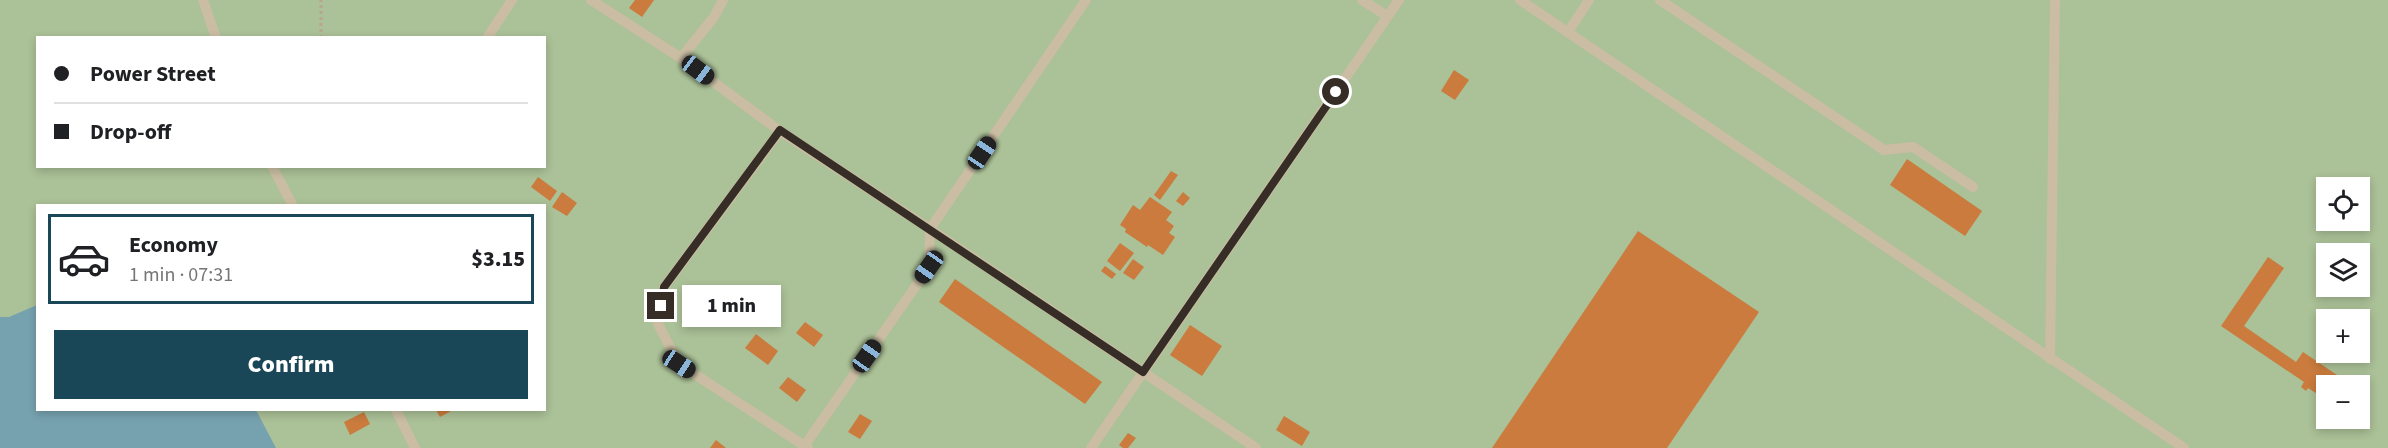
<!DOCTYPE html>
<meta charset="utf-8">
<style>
:root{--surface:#fff;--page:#f2f2f2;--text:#202124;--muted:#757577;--line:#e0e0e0;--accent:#1a4757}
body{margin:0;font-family:"Source Sans 3",sans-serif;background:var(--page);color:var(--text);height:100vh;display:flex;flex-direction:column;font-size:22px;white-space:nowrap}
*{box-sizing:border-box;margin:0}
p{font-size:20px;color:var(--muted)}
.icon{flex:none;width:33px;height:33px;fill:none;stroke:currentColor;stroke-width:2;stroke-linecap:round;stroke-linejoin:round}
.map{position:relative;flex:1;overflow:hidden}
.sheet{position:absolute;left:36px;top:204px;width:510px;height:207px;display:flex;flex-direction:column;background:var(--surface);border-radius:0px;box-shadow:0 3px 9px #0003}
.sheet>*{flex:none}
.top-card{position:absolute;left:36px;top:36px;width:510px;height:132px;border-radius:0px;box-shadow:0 3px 9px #0003;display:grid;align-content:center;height:132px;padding:0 18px;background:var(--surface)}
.buttons{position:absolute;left:2316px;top:177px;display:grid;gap:12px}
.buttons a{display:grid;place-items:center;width:54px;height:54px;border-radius:0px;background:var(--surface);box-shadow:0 3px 9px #0003;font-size:30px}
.end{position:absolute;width:27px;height:27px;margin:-14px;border:8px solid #352d26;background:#fff;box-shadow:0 0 0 3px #fff}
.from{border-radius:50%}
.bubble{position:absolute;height:42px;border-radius:0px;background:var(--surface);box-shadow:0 3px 9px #0003;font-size:20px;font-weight:800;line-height:42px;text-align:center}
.car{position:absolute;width:18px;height:36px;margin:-18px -9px;border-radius:8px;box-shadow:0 0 4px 2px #0007;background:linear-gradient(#222 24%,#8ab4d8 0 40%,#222 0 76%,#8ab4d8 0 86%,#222 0)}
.top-card b{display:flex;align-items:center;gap:21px;height:57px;font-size:22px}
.top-card b+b{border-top:2px solid var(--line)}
.top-card i{width:15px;height:15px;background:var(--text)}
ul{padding:10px 0 0;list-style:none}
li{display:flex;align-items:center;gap:18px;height:90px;margin:0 12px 9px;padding:0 6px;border:3px solid var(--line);border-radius:0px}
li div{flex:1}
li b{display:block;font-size:22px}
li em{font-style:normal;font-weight:800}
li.active{border-color:var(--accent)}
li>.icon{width:54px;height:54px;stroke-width:1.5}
.button{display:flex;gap:12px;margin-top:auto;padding:12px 18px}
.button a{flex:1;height:69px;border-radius:0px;background:var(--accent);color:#fff;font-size:24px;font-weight:800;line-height:69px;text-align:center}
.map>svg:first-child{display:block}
.green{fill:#abc197;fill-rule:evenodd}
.water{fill:#76a2af}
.building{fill:#ca7b3d}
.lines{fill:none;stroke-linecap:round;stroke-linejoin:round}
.path{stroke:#b6a78e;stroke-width:3;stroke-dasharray:3 3;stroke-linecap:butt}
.lane{stroke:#cabda3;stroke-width:10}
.route{stroke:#352d26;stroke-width:8}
</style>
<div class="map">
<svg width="2388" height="448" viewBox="0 0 2388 448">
<rect width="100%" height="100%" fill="#f2ebd7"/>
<path class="green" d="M0,0h2388v448h-2388zM38,38h506v128h-506zM2326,188h34v32h-34zM38,206h506v204h-506zM2326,254h34v32h-34zM2326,320h34v32h-34zM2326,386h34v32h-34z"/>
<polygon class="water" points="37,305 38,410 256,410 276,448 0,448 0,317 9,317"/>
<g class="building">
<polygon points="635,0 654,0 642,17 629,8"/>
<polygon points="1454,70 1469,80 1455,100 1441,91"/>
<polygon points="1907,159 1982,211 1965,236 1890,185"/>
<polygon points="1171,171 1178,175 1160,200 1154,195"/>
<polygon points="538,177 557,191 550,201 531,187"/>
<polygon points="562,192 577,203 567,216 552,207"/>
<polygon points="1183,192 1190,198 1183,206 1176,201"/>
<polygon points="1150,197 1172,212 1166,220 1174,226 1169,233 1175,237 1163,255 1148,245 1147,247 1125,232 1126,229 1120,225 1133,205 1140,210"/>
<polygon points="1638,231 1759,312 1667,448 1492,448"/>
<polygon points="1120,243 1134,253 1120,271 1107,261"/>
<polygon points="2268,257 2284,268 2244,326 2296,362 2303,352 2340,377 2334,386 2326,386 2325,399 2308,388 2306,391 2301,387 2304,382 2221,326"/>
<polygon points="1133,259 1144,267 1134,280 1123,273"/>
<polygon points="1105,266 1116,274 1112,279 1101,271"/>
<polygon points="955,279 1102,382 1085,404 939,302"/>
<polygon points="805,322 823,335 814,347 796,333"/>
<polygon points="1190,325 1222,346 1202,376 1170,355"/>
<polygon points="756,334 778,351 768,365 745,348"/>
<polygon points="2362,375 2368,379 2360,392 2360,386 2355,386"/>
<polygon points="788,377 806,390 797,402 779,388"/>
<polygon points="436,410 453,410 440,417"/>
<polygon points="364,412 370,424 350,435 344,422"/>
<polygon points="860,414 872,421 860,439 848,432"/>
<polygon points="1284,416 1310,432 1302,446 1276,430"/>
<polygon points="1128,433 1136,438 1128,448 1123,448 1119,445"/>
<polygon points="716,440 726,448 710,448"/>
</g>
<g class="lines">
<polyline class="path" points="321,38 321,0"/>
<g class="lane">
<polyline points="203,0 216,38"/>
<polyline points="591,0 681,58 714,17 723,0"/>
<polyline points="1362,0 1387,16"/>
<polyline points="1520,0 2184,448"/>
<polyline points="1660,0 1884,150 1913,147 1973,187"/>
<polyline points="1568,32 1589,0"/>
<polyline points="487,38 512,0"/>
<polyline points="681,58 780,131 930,229 1086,0"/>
<polyline points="780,131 664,287 658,324 679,364 808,448"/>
<polyline points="272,166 293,206"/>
<polyline points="2050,359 2055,0"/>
<polyline points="396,410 415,448"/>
<polyline points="805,445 929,267 930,229 1256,448"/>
<polyline points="1091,448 1399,0"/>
</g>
</g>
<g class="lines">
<polyline class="route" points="661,306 664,287 780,130 1143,372 1336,92"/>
</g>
</svg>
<div class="buttons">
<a><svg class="icon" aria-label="locate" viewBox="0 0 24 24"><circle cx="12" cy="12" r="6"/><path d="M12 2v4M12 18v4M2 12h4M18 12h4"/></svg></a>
<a><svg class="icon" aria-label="layers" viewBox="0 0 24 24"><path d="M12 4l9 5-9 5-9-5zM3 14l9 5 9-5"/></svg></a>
<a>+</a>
<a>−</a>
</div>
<i class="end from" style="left:1336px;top:92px"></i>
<i class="end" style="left:661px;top:306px"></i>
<div class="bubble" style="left:682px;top:285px;width:99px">1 min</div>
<i class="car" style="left:698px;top:70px;rotate:127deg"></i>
<i class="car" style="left:982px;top:153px;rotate:34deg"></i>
<i class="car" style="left:929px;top:267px;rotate:215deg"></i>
<i class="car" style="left:867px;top:356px;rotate:35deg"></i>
<i class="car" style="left:679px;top:364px;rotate:123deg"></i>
<div class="top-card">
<b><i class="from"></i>Power Street</b>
<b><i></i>Drop-off</b>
</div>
<section class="sheet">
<ul>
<li class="active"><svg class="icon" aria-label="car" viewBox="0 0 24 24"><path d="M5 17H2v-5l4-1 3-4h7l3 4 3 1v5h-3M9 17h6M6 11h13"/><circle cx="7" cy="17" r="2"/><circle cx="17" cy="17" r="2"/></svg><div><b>Economy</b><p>1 min · 07:31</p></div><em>$3.15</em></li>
</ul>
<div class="button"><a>Confirm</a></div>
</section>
</div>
